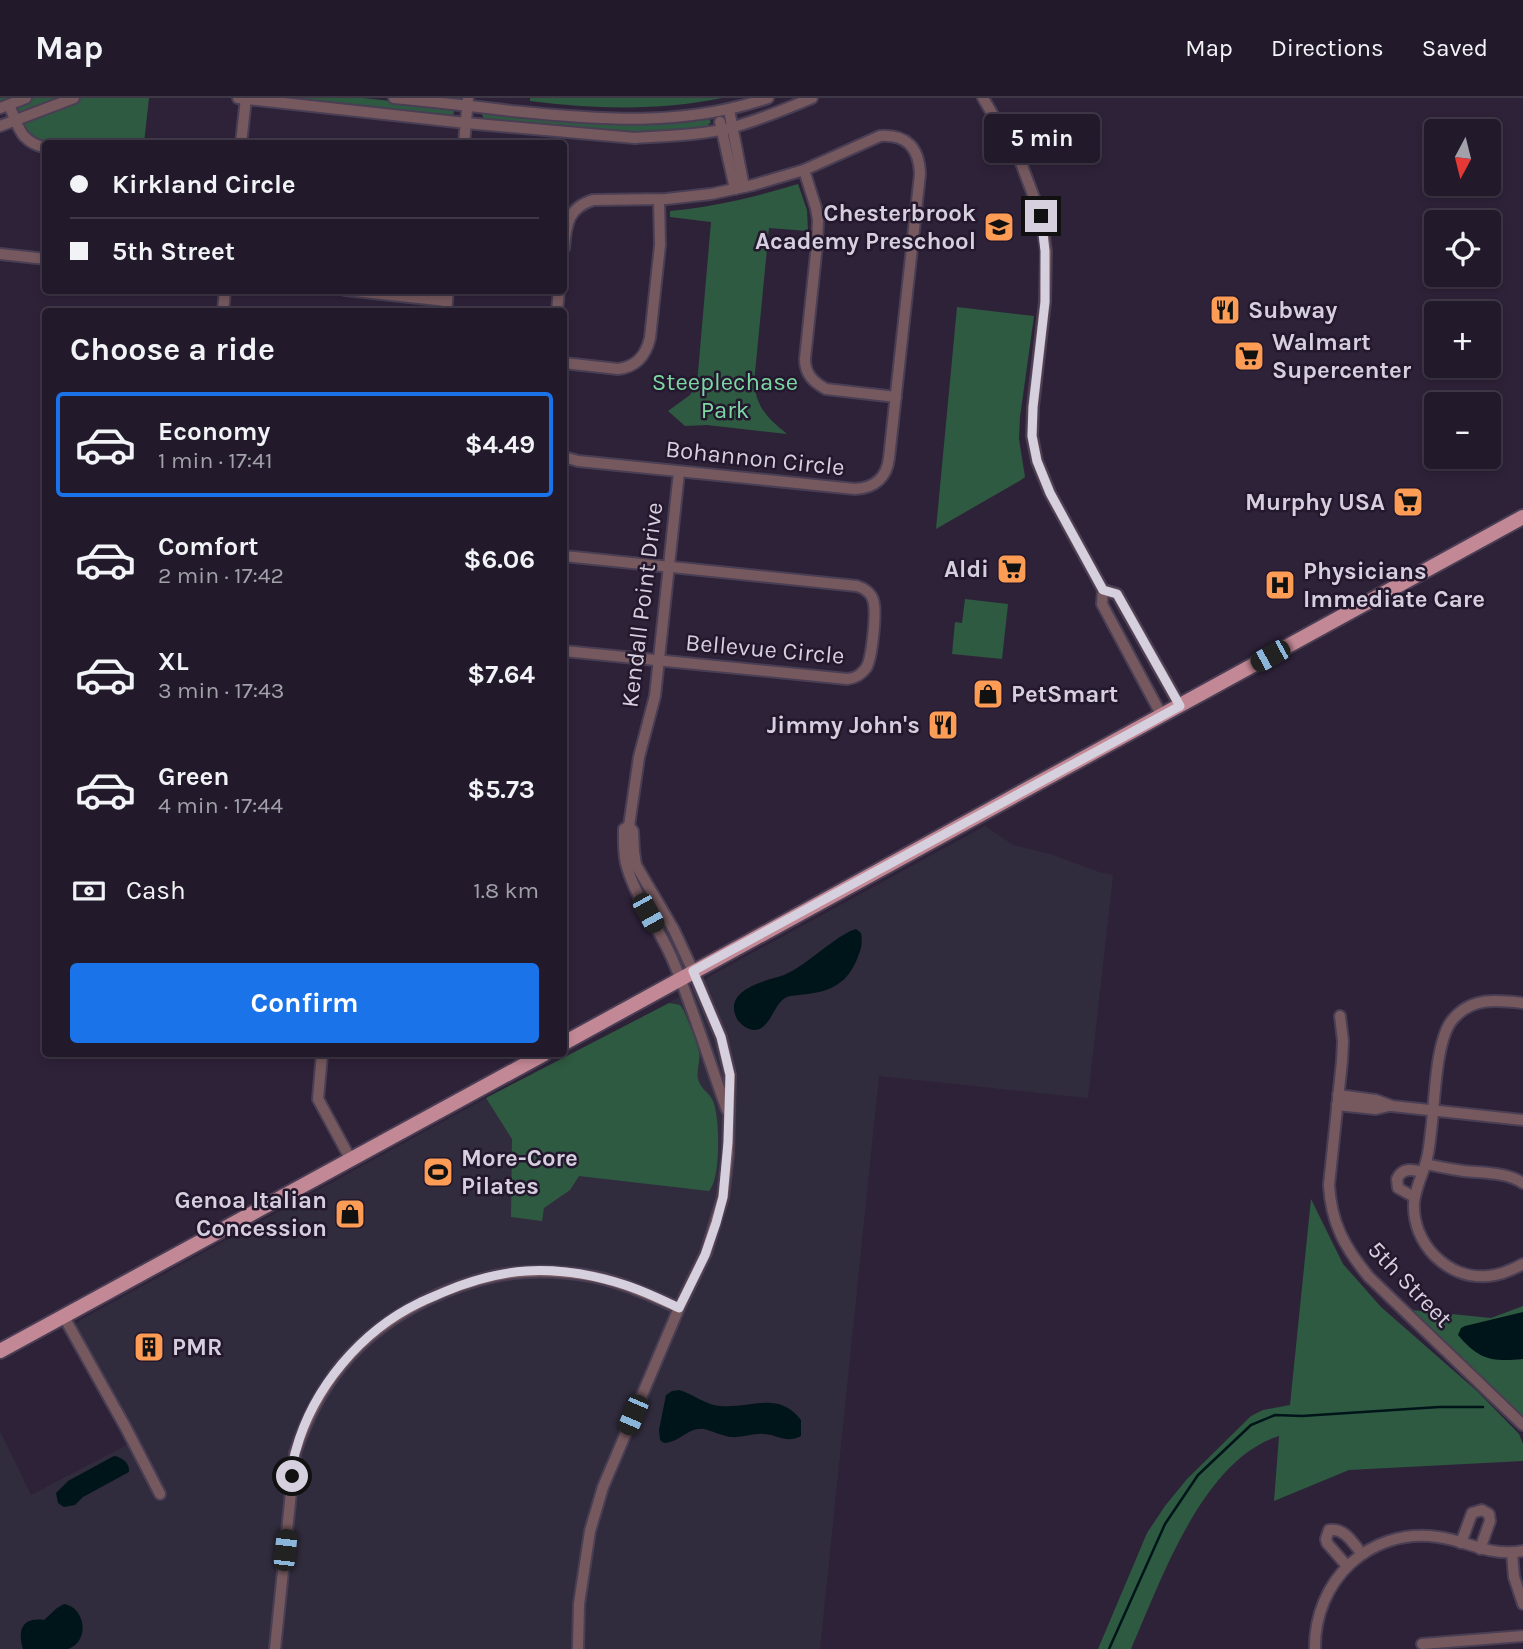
<!DOCTYPE html>
<meta charset="utf-8">
<style>
:root{--surface:#221a2b;--page:#2e2737;--text:#f1f3f6;--muted:#a2a1a9;--line:#3f3847;--accent:#1a73e8}
body{margin:0;font-family:Karla,sans-serif;background:var(--page);color:var(--text);height:100vh;display:flex;flex-direction:column;font-size:26px;white-space:nowrap}
*{box-sizing:border-box;margin:0}
p{font-size:23px;color:var(--muted)}
.icon{flex:none;width:38px;height:38px;fill:none;stroke:currentColor;stroke-width:2;stroke-linecap:round;stroke-linejoin:round}
.map{position:relative;flex:1;overflow:hidden}
.details{position:absolute;left:42px;top:210px;width:525px;height:749px;display:flex;flex-direction:column;background:var(--surface);border-radius:7px;box-shadow:0 4px 10px #0003,0 0 0 2px var(--line)}
.details>*{flex:none}
.hud{position:absolute;left:42px;top:42px;width:525px;height:154px;border-radius:7px;box-shadow:0 4px 10px #0003,0 0 0 2px var(--line);display:grid;align-content:center;height:154px;padding:0 28px;background:var(--surface)}
.needle{width:46px;rotate:187deg}
.fabs{position:absolute;left:1424px;top:21px;display:grid;gap:14px}
.fabs a{display:grid;place-items:center;width:77px;height:77px;border-radius:7px;background:var(--surface);box-shadow:0 4px 10px #0003,0 0 0 2px var(--line);font-size:35px}
.end{position:absolute;width:32px;height:32px;margin:-16px;border:9px solid #d6cfde;background:#111;box-shadow:0 0 0 4px #111}
.from{border-radius:50%}
.bubble{position:absolute;height:49px;border-radius:7px;background:var(--surface);box-shadow:0 4px 10px #0003,0 0 0 2px var(--line);font-size:23px;font-weight:700;line-height:49px;text-align:center}
.car{position:absolute;width:21px;height:42px;margin:-21px -10px;border-radius:9px;box-shadow:0 0 5px 2px #0007;background:linear-gradient(#222 24%,#8ab4d8 0 40%,#222 0 76%,#8ab4d8 0 86%,#222 0)}
.hud b{display:flex;align-items:center;gap:24px;height:66px;font-size:26px}
.hud b+b{border-top:2px solid var(--line)}
.hud i{width:18px;height:18px;background:var(--text)}
ul{padding:0;list-style:none}
li{display:flex;align-items:center;gap:21px;height:105px;margin:0 14px 10px;padding:0 14px;border:4px solid transparent;border-radius:7px}
li div{flex:1}
li b{display:block;font-size:26px}
li em{font-style:normal;font-weight:700}
li.selected{border-color:var(--accent)}
li>.icon{width:63px;height:63px;stroke-width:1.5}
h2{padding:0 28px;font-size:32px;line-height:84px}
.pay{display:flex;align-items:center;gap:18px;height:77px;padding:0 28px;font-size:26px}
.pay p{margin-inline-start:auto}
.action{display:flex;gap:14px;margin-top:auto;padding:14px 28px}
.action a{flex:1;height:80px;border-radius:7px;background:var(--accent);color:#fff;font-size:28px;font-weight:700;line-height:80px;text-align:center}
header{display:flex;align-items:center;gap:42px;box-sizing:border-box;height:98px;padding:0 35px;background:var(--surface);border-bottom:2px solid var(--line)}
header strong{font-size:33px}
nav{display:flex;gap:38px;margin-inline-start:auto;font-size:24px}
.map>svg:first-child{display:block}
.industrial{fill:#312c3d}
.green{fill:#2e5a41}
.water{fill:#001519}
.lines{fill:none;stroke-linecap:round;stroke-linejoin:round}
.stream{stroke:#001519;stroke-width:2.5}
.minor-casing{stroke:#493e53;stroke-width:14}
.major-casing{stroke:#493e53;stroke-width:18}
.minor{stroke:#76595f;stroke-width:10}
.major{stroke:#c38895;stroke-width:14}
.route{stroke:#d6cfde;stroke-width:9}
.labels{text-anchor:middle;stroke-width:5;stroke-linejoin:round;paint-order:stroke}
.poi-label{font-size:24px;font-weight:bold;fill:#d6cfde;stroke:#24182e;text-anchor:start}
.park-label{font-size:24px;fill:#7cd6a2;stroke:#24182e}
.street-label{font-size:24px;fill:#d6cfde;stroke:#24182e}
</style>
<header>
<strong>Map</strong>
<nav><a>Map</a><a>Directions</a><a>Saved</a></nav>
</header>
<div class="map">
<svg width="1523" height="1551" viewBox="0 0 1523 1551">
<rect width="100%" height="100%" fill="#2e2239"/>
<polygon class="industrial" points="985,728 1013,747 1053,757 1099,774 1113,777 1088,1000 879,978 820,1551 0,1551 0,1333 31,1397 136,1342 72,1230 82,1221 486,1000 669,905 712,877"/>
<g class="green">
<polygon points="0,0 149,0 144,45 45,45 30,39 14,1 0,6"/>
<polygon points="269,0 363,0 449,9 453,11 454,15 451,19"/>
<path d="M530,0h192c-64,13 -127,11 -192,3z"/>
<polygon points="486,13 708,19 711,24 707,28 640,36 484,22 482,16"/>
<path d="M798,86l9,26 1,21 -39,-3 -15,155c3,26 14,35 33,51l-80,-9 -22,1 -17,-15 22,-16 7,-11 14,-162 -41,-5v-6c44,-4 86,-14 128,-27z"/>
<polygon points="957,209 1034,218 1020,319 1019,341 1025,379 1021,382 936,431"/>
<polygon points="965,501 1008,506 1002,561 952,556 955,524 962,525"/>
<path d="M669,905l11,2 4,6c5,13 12,27 15,41 2,8 -3,18 -1,27 3,11 11,13 15,22 7,16 8,78 -4,90l-130,-15 -9,14 -26,18 -2,13 -31,-4 1,-78 -26,-41z"/>
<path d="M1311,1101l32,65 38,43 97,85 41,42 4,10v17l-174,9 -75,31 5,-65c-77,24 -118,145 -148,213h-33l49,-116 18,-27 22,-27 64,-63 12,-6 27,-5z"/>
<polygon points="1523,1208 1523,1319 1437,1236 1402,1211 1491,1220"/>
</g>
<g class="water">
<path d="M856,831l5,4c2,10 0,17 -4,26 -9,23 -25,32 -49,35 -6,1 -15,1 -21,3 -14,6 -16,33 -33,33 -6,0 -14,-6 -17,-11 -15,-30 29,-38 47,-44 7,-3 13,-7 19,-11 14,-9 38,-31 53,-35z"/>
<path d="M1523,1214v47c-31,3 -44,1 -65,-24l3,-7 4,-2z"/>
<path d="M679,1292c14,4 27,15 41,16 31,3 58,-16 81,14v16c-15,8 -22,-1 -37,-2 -11,-1 -22,4 -33,3 -9,-1 -18,-6 -27,-8 -16,-2 -25,14 -40,14l-4,-3 -1,-10 7,-35 6,-4z"/>
<path d="M114,1358c8,1 16,7 15,16l-46,25 -8,8 -11,2 -6,-4 -2,-10 12,-12z"/>
<path d="M64,1506c21,3 27,37 4,45 -9,0 -35,0 -45,0 -6,-20 0,-32 21,-29l13,-12z"/>
</g>
<g class="lines">
<polyline class="stream" points="1109,1551 1165,1426 1198,1377 1251,1327 1275,1317 1302,1318 1439,1309 1483,1309"/>
<g class="minor-casing">
<g id="minor">
<path d="M238,0l228,25 169,15c31,-2 69,-3 99,-11 27,-8 52,-18 78,-29"/>
<path d="M394,0c40,4 79,8 118,13 89,9 171,16 256,-13"/>
<polyline points="983,0 1021,65 1041,118 1046,153 1045,204 1033,309 1032,338 1037,363 1050,395 1103,492 1102,506 1162,618"/>
<path d="M9,7c10,22 10,36 37,43"/>
<polyline points="0,10 26,0"/>
<polyline points="729,12 744,89"/>
<polyline points="720,24 735,91"/>
<polyline points="0,28 74,0"/>
<polyline points="241,46 246,0"/>
<polyline points="464,46 468,0"/>
<path d="M804,72l12,38 2,12 -1,24 -12,115c0,15 8,23 21,30l70,8"/>
<path d="M564,150c2,-24 4,-40 29,-48l73,-1 45,-5 42,-9 51,-15 76,-34c27,-2 39,12 40,38l-31,284c-2,19 -14,30 -34,31l-277,-28 -14,-4"/>
<polyline points="0,156 46,161"/>
<polyline points="345,192 447,203"/>
<polyline points="223,214 225,192"/>
<polyline points="446,214 448,192"/>
<polyline points="557,214 559,192"/>
<path d="M564,265l54,6c19,-2 28,-14 32,-31l10,-93 -1,-45"/>
<path d="M679,374l-24,224 -16,61 -10,69 -5,3c0,13 -1,26 3,38 10,34 34,63 47,96 20,48 35,98 53,147"/>
<path d="M564,458l293,30c7,2 14,7 16,14 4,11 -1,59 -7,68 -5,7 -10,10 -19,11l-283,-28"/>
<polyline points="1103,492 1117,496 1180,608"/>
<path d="M1523,905c-26,-3 -50,-6 -69,15 -19,19 -19,85 -23,113 -1,10 -2,21 -5,31 -4,14 -11,27 -12,41 -2,40 33,77 74,73 13,-1 24,-6 35,-12"/>
<path d="M1340,918l3,25 -1,20 -13,124c2,38 16,63 40,92l154,148"/>
<polyline points="322,956 318,1001 351,1062"/>
<polyline points="1338,997 1376,1002 1392,1008 1523,1022"/>
<polyline points="1337,1007 1376,1011 1389,1008"/>
<path d="M1426,1066c12,3 25,5 38,7 19,2 42,1 59,12"/>
<path d="M1414,1099l-16,-9 -1,-9c5,-11 14,-10 25,-7"/>
<polyline points="64,1219 126,1330 160,1396"/>
<polyline points="1461,1445 1472,1415 1482,1412 1489,1416 1490,1423 1480,1451"/>
<polyline points="1512,1455 1514,1479 1523,1506"/>
<path d="M1347,1468l-20,-23 -1,-4 3,-9c15,-3 24,13 33,24"/>
<polyline points="1422,1546 1523,1538"/>
<path d="M275,1551l20,-196c26,-79 73,-129 149,-161 49,-20 89,-25 141,-17 33,5 64,20 94,33"/>
<polyline points="578,1551 579,1506 590,1433 603,1389 679,1210 706,1155 723,1099 728,1056 730,977 721,939 693,873 674,832 636,767 634,754 633,733 629,728"/>
<path d="M1315,1551c-1,-68 54,-122 123,-112 31,4 51,20 85,14"/>
</g>
</g>
<g class="major-casing">
<g id="major">
<polyline points="564,945 1523,419"/>
<polyline points="0,1253 544,956"/>
</g>
</g>
<use href="#minor" class="minor"/>
<use href="#major" class="major"/>
</g>
<g class="lines">
<path class="route" d="M292,1378c1,-8 1,-18 4,-26 17,-62 65,-119 123,-147 8,-4 16,-7 25,-11 26,-11 53,-19 82,-21 33,-2 68,4 99,14 19,6 37,15 54,23l26,-53 11,-32 7,-26 5,-55 2,-67 -9,-38 -28,-66 487,-265 -63,-112 -14,-4 -53,-97 -13,-32 -5,-25 1,-29 12,-105v-51l-4,-35"/>
</g>
<defs>
<g id="school-square" transform="scale(1.575)"><rect x="-9" y="-9" width="18" height="18" rx="4" fill="#fd9d55" stroke="#24182e"/><path d="M0-5L7-2L0 1L-7-2ZM-4 1L0 2.5L4 1V4Q0 6-4 4Z" fill="#111"/></g>
<g id="restaurant-square" transform="scale(1.575)"><rect x="-9" y="-9" width="18" height="18" rx="4" fill="#fd9d55" stroke="#24182e"/><path d="M-5-6h1v4h1v-4h1v4h1v-4h1v5L-1.5 .5V6h-2V.5L-5-1ZM5-6V6H3V1.5H1.5Q1.5-4 5-6Z" fill="#111"/></g>
<g id="supermarket-square" transform="scale(1.575)"><rect x="-9" y="-9" width="18" height="18" rx="4" fill="#fd9d55" stroke="#24182e"/><path d="M-6-5.5h2.5l.6 2H6L4.5 2H-2.5L-4.4-4H-6ZM-1.5 3.2a1.3 1.3 0 1 0 .1 0ZM3 3.2a1.3 1.3 0 1 0 .1 0Z" fill="#111"/></g>
<g id="hospital-square" transform="scale(1.575)"><rect x="-9" y="-9" width="18" height="18" rx="4" fill="#fd9d55" stroke="#24182e"/><path d="M-5-5h3v3.5h4V-5h3V5h-3V1.5h-4V5h-3Z" fill="#111"/></g>
<g id="shop-square" transform="scale(1.575)"><rect x="-9" y="-9" width="18" height="18" rx="4" fill="#fd9d55" stroke="#24182e"/><path d="M-5-2.5h2.3a2.7 3.5 0 0 1 5.4 0H5L5.5 6h-11ZM-1.5-2.5h3a1.5 2.3 0 0 0-3 0Z" fill="#111"/></g>
<g id="stadium-square" transform="scale(1.575)"><rect x="-9" y="-9" width="18" height="18" rx="4" fill="#fd9d55" stroke="#24182e"/><path d="M0-5a6.5 5 0 1 0 0 10a6.5 5 0 1 0 0-10ZM-3.5-1.8h7v3.6h-7Z" fill="#111"/></g>
<g id="building-square" transform="scale(1.575)"><rect x="-9" y="-9" width="18" height="18" rx="4" fill="#fd9d55" stroke="#24182e"/><path d="M-4-6H4V6H1V3H-1V6H-4ZM-2.5-4.3h1.7v1.8h-1.7ZM.8-4.3h1.7v1.8H.8ZM-2.5-1h1.7V.8h-1.7ZM.8-1h1.7V.8H.8Z" fill="#111"/></g>
</defs>
<g fill-rule="evenodd">
<use href="#school-square" x="999" y="129"/>
<use href="#restaurant-square" x="1225" y="212"/>
<use href="#supermarket-square" x="1249" y="258"/>
<use href="#supermarket-square" x="1408" y="404"/>
<use href="#supermarket-square" x="1012" y="471"/>
<use href="#hospital-square" x="1280" y="487"/>
<use href="#shop-square" x="988" y="596"/>
<use href="#restaurant-square" x="943" y="627"/>
<use href="#stadium-square" x="438" y="1074"/>
<use href="#shop-square" x="350" y="1116"/>
<use href="#building-square" x="149" y="1249"/>
</g>
<g class="labels">
<g class="poi-label">
<text x="976" y="123" text-anchor="end">Chesterbrook<tspan x="976" dy="28">Academy Preschool</tspan></text>
<text x="1248" y="220">Subway</text>
<text x="1272" y="252">Walmart<tspan x="1272" dy="28">Supercenter</tspan></text>
<text x="1385" y="412" text-anchor="end">Murphy USA</text>
<text x="989" y="479" text-anchor="end">Aldi</text>
<text x="1303" y="481">Physicians<tspan x="1303" dy="28">Immediate Care</tspan></text>
<text x="1011" y="604">PetSmart</text>
<text x="920" y="635" text-anchor="end">Jimmy John's</text>
<text x="461" y="1068">More-Core<tspan x="461" dy="28">Pilates</tspan></text>
<text x="327" y="1110" text-anchor="end">Genoa Italian<tspan x="327" dy="28">Concession</tspan></text>
<text x="172" y="1257">PMR</text>
</g>
<g class="park-label">
<text x="725" y="292">Steeplechase<tspan x="725" dy="28">Park</tspan></text>
</g>
<g class="street-label">
<text transform="translate(755 360) rotate(6)" y="8">Bohannon Circle</text>
<text transform="translate(642 507) rotate(-83)" y="8">Kendall Point Drive</text>
<text transform="translate(765 551) rotate(5)" y="8">Bellevue Circle</text>
<text transform="translate(1410 1186) rotate(46)" y="8">5th Street</text>
</g>
</g>
</svg>
<div class="fabs">
<a><svg class="needle" viewBox="-14 -14 28 28"><path d="M0-13l5 13h-10z" fill="#e53935"/><path d="M0 13l5-13h-10z" fill="#a2a1a9"/></svg></a>
<a><svg class="icon" aria-label="locate" viewBox="0 0 24 24"><circle cx="12" cy="12" r="6"/><path d="M12 2v4M12 18v4M2 12h4M18 12h4"/></svg></a>
<a>+</a>
<a>−</a>
</div>
<i class="end from" style="left:292px;top:1378px"></i>
<i class="end" style="left:1041px;top:118px"></i>
<div class="bubble" style="left:984px;top:16px;width:116px">5 min</div>
<i class="car" style="left:1270px;top:558px;rotate:241deg"></i>
<i class="car" style="left:648px;top:815px;rotate:151deg"></i>
<i class="car" style="left:633px;top:1317px;rotate:203deg"></i>
<i class="car" style="left:285px;top:1452px;rotate:6deg"></i>
<div class="hud">
<b><i class="from"></i>Kirkland Circle</b>
<b><i></i>5th Street</b>
</div>
<section class="details">
<h2>Choose a ride</h2>
<ul>
<li class="selected"><svg class="icon" aria-label="car" viewBox="0 0 24 24"><path d="M5 17H2v-5l4-1 3-4h7l3 4 3 1v5h-3M9 17h6M6 11h13"/><circle cx="7" cy="17" r="2"/><circle cx="17" cy="17" r="2"/></svg><div><b>Economy</b><p>1 min · 17:41</p></div><em>$4.49</em></li>
<li><svg class="icon" aria-label="car" viewBox="0 0 24 24"><path d="M5 17H2v-5l4-1 3-4h7l3 4 3 1v5h-3M9 17h6M6 11h13"/><circle cx="7" cy="17" r="2"/><circle cx="17" cy="17" r="2"/></svg><div><b>Comfort</b><p>2 min · 17:42</p></div><em>$6.06</em></li>
<li><svg class="icon" aria-label="car" viewBox="0 0 24 24"><path d="M5 17H2v-5l4-1 3-4h7l3 4 3 1v5h-3M9 17h6M6 11h13"/><circle cx="7" cy="17" r="2"/><circle cx="17" cy="17" r="2"/></svg><div><b>XL</b><p>3 min · 17:43</p></div><em>$7.64</em></li>
<li><svg class="icon" aria-label="car" viewBox="0 0 24 24"><path d="M5 17H2v-5l4-1 3-4h7l3 4 3 1v5h-3M9 17h6M6 11h13"/><circle cx="7" cy="17" r="2"/><circle cx="17" cy="17" r="2"/></svg><div><b>Green</b><p>4 min · 17:44</p></div><em>$5.73</em></li>
</ul>
<div class="pay"><svg class="icon" aria-label="cash" viewBox="0 0 24 24"><path d="M3 7h18v10H3z"/><circle cx="12" cy="12" r="2"/></svg>Cash<p>1.8 km</p></div>
<div class="action"><a>Confirm</a></div>
</section>
</div>
